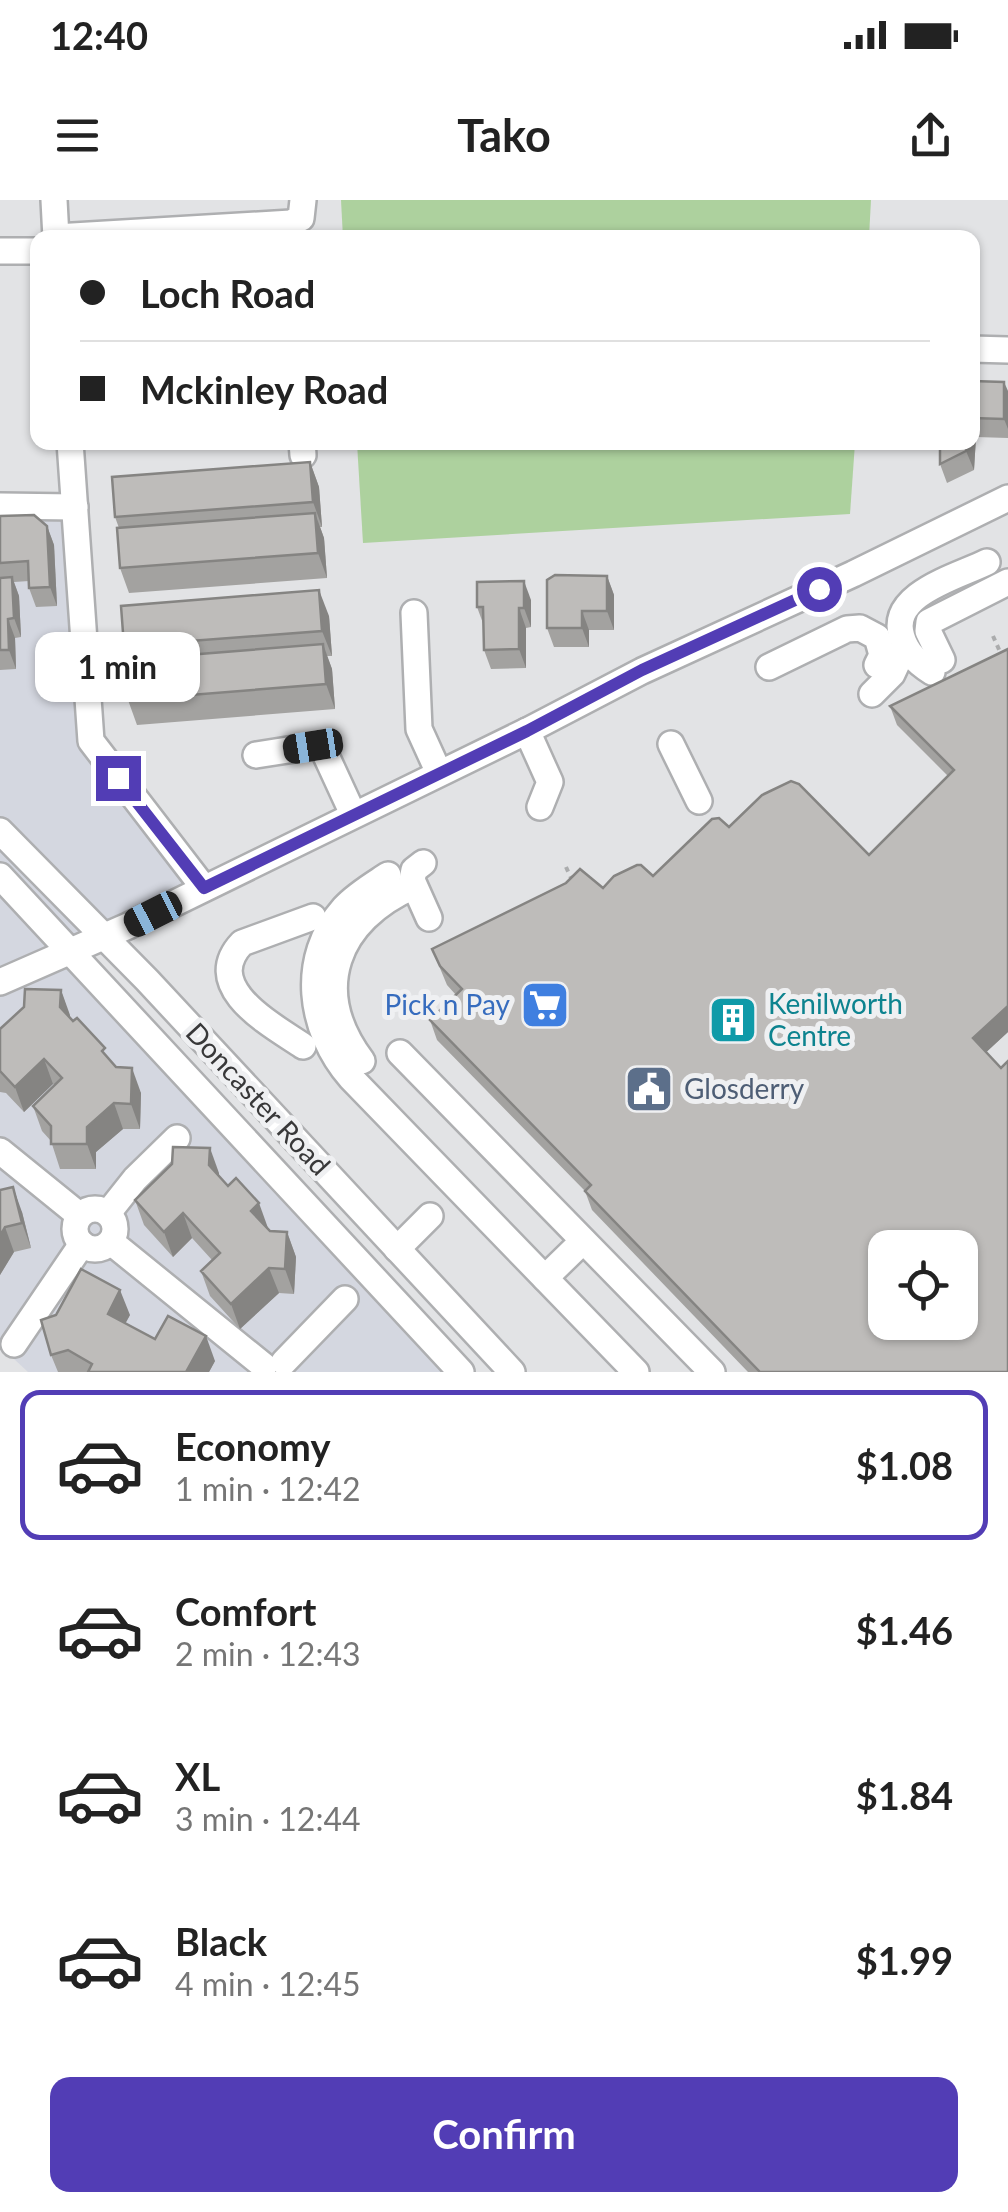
<!DOCTYPE html>
<meta charset="utf-8">
<style>
:root{--surface:#fff;--page:#f2f2f2;--text:#222;--muted:#767676;--line:#e0e0e0;--accent:#523db5}
body{margin:0;font-family:Lato,sans-serif;background:var(--page);color:var(--text);height:100vh;display:flex;flex-direction:column;font-size:38px;white-space:nowrap}
*{box-sizing:border-box;margin:0}
p{font-size:32px;color:var(--muted)}
.icon{flex:none;width:55px;height:55px;fill:none;stroke:currentColor;stroke-width:2;stroke-linecap:round;stroke-linejoin:round}
.map{position:relative;height:1172px;overflow:hidden}
.details{display:flex;flex-direction:column;background:var(--surface);flex:1}
.details>*{flex:none}
.top-card{position:absolute;left:30px;top:30px;width:950px;height:220px;border-radius:20px;box-shadow:0 2px 8px #0004;display:grid;align-content:center;height:220px;padding:0 50px;background:var(--surface)}
.controls{position:absolute;left:868px;top:1030px;display:grid;gap:20px}
.controls a{display:grid;place-items:center;width:110px;height:110px;border-radius:20px;background:var(--surface);box-shadow:0 2px 8px #0004;font-size:50px}
.end{position:absolute;width:45px;height:45px;margin:-22px;border:12px solid #523db5;background:#fff;box-shadow:0 0 0 5px #fff}
.from{border-radius:50%}
.bubble{position:absolute;height:70px;border-radius:20px;background:var(--surface);box-shadow:0 2px 8px #0004;font-size:32px;font-weight:700;line-height:70px;text-align:center}
.car{position:absolute;width:30px;height:60px;margin:-30px -15px;border-radius:12px;box-shadow:0 0 8px 2px #0007;background:linear-gradient(#222 24%,#8ab4d8 0 40%,#222 0 76%,#8ab4d8 0 86%,#222 0)}
.top-card b{display:flex;align-items:center;gap:35px;height:95px;font-size:38px}
.top-card b+b{border-top:2px solid var(--line)}
.top-card i{width:25px;height:25px;background:var(--text)}
ul{padding:18px 0 0;list-style:none}
li{display:flex;align-items:center;gap:30px;height:150px;margin:0 20px 15px;padding:0 30px;border:5px solid transparent;border-radius:20px}
li div{flex:1}
li b{display:block;font-size:38px}
li em{font-style:normal;font-weight:700}
li.active{border-color:var(--accent)}
li>.icon{width:90px;height:90px;stroke-width:1.5}
.primary-button{display:flex;gap:20px;margin-top:auto;padding:20px 50px}
.primary-button a{flex:1;height:115px;border-radius:20px;background:var(--accent);color:#fff;font-size:40px;font-weight:700;line-height:115px;text-align:center}
.status{display:flex;justify-content:space-between;align-items:center;height:70px;padding:0 50px;background:var(--surface);direction:ltr}
.status svg{height:28px;fill:currentColor}
header{display:flex;justify-content:space-between;align-items:center;height:130px;padding:0 50px;background:var(--surface);font-size:45px;font-weight:700}
.map>svg:first-child{display:block}
.built{fill:#d4d7e0}
.green{fill:#add19e}
.lines{fill:none;stroke-linecap:round;stroke-linejoin:round}
.minor-casing{stroke:#aeafb1;stroke-width:30}
.path{stroke:#abacad;stroke-width:4;stroke-dasharray:5 5;stroke-linecap:butt}
.minor{stroke:#fff;stroke-width:25}
.wall{fill:#a3a2a0}
.shaded-wall{fill:#858482}
.building{fill:#bebcba;stroke:#858482;stroke-width:2.5;fill-rule:evenodd}
.route{stroke:#523db5;stroke-width:12}
.labels{text-anchor:middle;stroke-width:10;stroke-linejoin:round;paint-order:stroke}
.culture-label{font-size:28px;fill:#0d838f;stroke:#eff0f2;text-anchor:start}
.shop-label{font-size:28px;fill:#366cbe;stroke:#eff0f2;text-anchor:end}
.service-label{font-size:28px;fill:#4e5e75;stroke:#eff0f2;text-anchor:start}
.street-label{font-size:28px;fill:#383839;stroke:#eff0f2}
</style>
<div class="status"><b>12:40</b><svg viewBox="0 0 49 12"><path d="M0 12V9h3v3zM5 12V6h3v6zM10 12V3h3v9zM15 12V0h3v12zM26 1h20v11H26zM47 4h2v5h-2z"/></svg></div>
<header><svg class="icon" aria-label="menu" viewBox="0 0 24 24"><path d="M4 6h16M4 12h16M4 18h16"/></svg>Tako<svg class="icon" aria-label="share" viewBox="0 0 24 24"><path d="M12 15V3M7 8l5-5 5 5M5 13v7h14v-7"/></svg></header>
<div class="map">
<svg width="1008" height="1172" viewBox="0 0 1008 1172">
<rect width="100%" height="100%" fill="#e2e3e5"/>
<polygon class="built" points="0,306 75,307 88,520 204,688 70,750 461,1172 28,1172 0,1146"/>
<g class="green">
<polygon points="341,0 871,0 869,37 343,38"/>
<polygon points="357,243 855,243 850,314 363,343"/>
</g>
<g class="lines">
<g class="minor-casing">
<g id="minor">
<polyline points="54,0 56,38"/>
<polyline points="56,37 291,23 301,18 303,0"/>
<polyline points="0,51 38,51"/>
<polyline points="972,149 1008,150"/>
<polyline points="70,242 91,541 204,688"/>
<polyline points="302,242 303,255"/>
<polyline points="0,306 75,307"/>
<polyline points="414,413 419,529 439,573"/>
<polyline points="942,460 928,431 929,422 1008,382"/>
<polyline points="769,467 847,429 860,428 877,437 882,455 877,465"/>
<path d="M932,472c-13,-8 -26,-20 -30,-35 -14,-43 55,-60 85,-75"/>
<polyline points="872,494 892,474 905,446"/>
<polyline points="527,531 550,582 540,607"/>
<polyline points="671,544 699,601"/>
<polyline points="256,555 313,546 323,549 353,614"/>
<polyline points="0,631 147,780 512,1172"/>
<polyline points="423,663 414,670 412,680 429,718"/>
<path d="M388,675c-15,10 -31,19 -44,33 -45,50 -35,122 7,170l285,294"/>
<polyline points="0,676 461,1172"/>
<polyline points="0,782 128,726 527,531 642,471 853,374 1008,298"/>
<path d="M303,846c-31,-21 -103,-59 -61,-103l71,-26"/>
<polyline points="400,853 712,1172"/>
<path d="M362,861c-53,-71 -26,-141 52,-175"/>
<polyline points="0,951 79,1015"/>
<circle cx="95" cy="1029" r="20"/>
<polyline points="108,1013 135,979 177,938"/>
<polyline points="111,1042 264,1166"/>
<polyline points="397,1049 430,1016"/>
<polyline points="545,1078 583,1041"/>
<polyline points="14,1144 82,1044"/>
<polyline points="284,1162 345,1099"/>
</g>
</g>
<g class="path">
<polyline points="993,436 1001,454"/>
<polyline points="566,667 572,680"/>
</g>
<use href="#minor" class="minor"/>
</g>
<g class="wall">
<polygon points="972,181 1008,191 1008,238 976,237 974,270 947,283 940,264 972,242"/>
<polygon points="310,262 319,287 322,327 320,327 324,338 327,378 129,393 120,368 119,328 115,317"/>
<polygon points="0,316 47,326 54,345 57,406 36,407 29,388 29,381 14,382 19,396 21,437 15,438 16,469 0,470"/>
<polygon points="607,376 614,395 614,430 589,430 589,447 554,447 547,428"/>
<polygon points="531,400 531,427 526,428 526,468 491,469 484,450 484,426 477,407"/>
<polygon points="329,416 332,456 327,456 332,469 335,509 137,525 128,500 129,459 124,446"/>
<polygon points="1008,449 1008,832 986,852 1008,1172 748,1172 592,1010 585,991 437,840 430,820 456,795 447,785 432,749 603,688 653,676 729,627 869,655 948,576 897,525 890,506"/>
<polygon points="61,790 70,818 141,893 140,929 123,929 96,952 96,969 60,969 51,941 42,931 33,906 55,885 53,884 24,912 6,893 0,892 0,829"/>
<polygon points="219,973 219,976 270,1031 287,1032 296,1057 294,1094 279,1093 240,1129 210,1096 201,1071 212,1060 192,1038 173,1057 144,1025 135,1000"/>
<polygon points="0,990 22,1012 31,1048 14,1052 0,1075"/>
<polygon points="130,1115 125,1123 155,1139 215,1161 209,1172 58,1172 51,1155"/>
</g>
<g class="shaded-wall">
<polygon points="1004,182 1008,191 1008,229 1004,219"/>
<polygon points="972,226 976,237 974,270 966,251 967,242 972,242"/>
<polygon points="310,262 319,287 322,327 313,302"/>
<polygon points="315,313 324,338 327,378 318,353"/>
<polygon points="47,326 54,345 57,406 50,387"/>
<polygon points="607,376 614,395 614,430 607,411"/>
<polygon points="12,377 19,396 21,437 14,418"/>
<polygon points="524,381 531,400 531,427 524,408"/>
<polygon points="319,390 329,416 332,456 322,431"/>
<polygon points="519,408 526,428 526,468 519,449"/>
<polygon points="582,411 589,430 589,447 582,428"/>
<polygon points="8,419 15,438 16,469 9,450"/>
<polygon points="323,444 332,469 335,509 326,484"/>
<polygon points="61,790 70,815 70,832 60,807"/>
<polygon points="1008,806 1008,832 980,858 973,838"/>
<polygon points="44,859 53,884 24,912 15,887"/>
<polygon points="132,868 141,893 140,929 131,904"/>
<polygon points="114,903 123,929 96,952 96,969 87,944 87,927"/>
<polygon points="210,948 219,973 218,991 209,965"/>
<polygon points="13,987 22,1012 31,1048 22,1023"/>
<polygon points="259,1003 268,1028 251,1011"/>
<polygon points="183,1013 192,1038 173,1057 164,1032"/>
<polygon points="5,1027 14,1052 0,1075 0,1036"/>
<polygon points="287,1032 296,1057 294,1094 285,1069"/>
<polygon points="269,1068 279,1093 240,1129 231,1104"/>
<polygon points="120,1090 130,1115 117,1139 108,1114"/>
<polygon points="206,1136 215,1161 209,1172 186,1172"/>
</g>
<g class="building">
<polygon points="972,181 1004,182 1004,219 972,218"/>
<polygon points="940,242 967,242 966,251 940,264"/>
<polygon points="310,262 313,302 115,317 112,277"/>
<polygon points="315,313 318,353 120,368 117,328"/>
<polygon points="34,315 47,326 50,387 29,388 28,361 0,363 0,316"/>
<polygon points="555,375 607,376 607,411 582,411 582,428 547,428 547,380"/>
<polygon points="12,377 14,418 8,419 9,450 0,450 0,378"/>
<polygon points="524,381 524,408 519,408 519,449 484,450 483,407 477,407 477,382"/>
<polygon points="319,390 322,431 124,446 121,406"/>
<polygon points="323,444 326,484 128,500 125,460"/>
<path d="M1008,449v357l-35,32 28,30 7,-7v311h-248l-175,-181 6,-6 -161,-165 32,-31 -22,-23 -8,-17 134,-66 14,-14 23,19 11,-12 23,-11h4l12,11 59,-57 7,-1 10,9 33,-32 29,-14 8,3 70,71 85,-85 -64,-64zM885,1048h75v74h-75z"/>
<polygon points="25,789 61,790 60,807 73,821 77,818 105,848 102,851 116,867 132,868 131,904 114,903 87,927 87,944 51,944 51,926 33,906 62,878 44,859 15,887 0,871 0,829 24,807"/>
<polygon points="173,947 210,948 209,965 228,986 236,978 259,1003 251,1011 270,1031 287,1032 285,1069 269,1068 231,1104 201,1071 220,1053 193,1024 183,1013 164,1032 135,1000 172,964"/>
<polygon points="13,987 22,1023 5,1027 0,1036 0,990"/>
<polygon points="81,1069 120,1090 108,1114 121,1121 155,1139 168,1116 206,1136 186,1172 88,1172 92,1164 68,1150 51,1155 41,1120 56,1115"/>
</g>
<g class="lines">
<polyline class="route" points="118,578 204,688 527,531 642,470 819,389"/>
</g>
<defs>
<g id="supermarket-square" transform="scale(2.5)"><rect x="-9" y="-9" width="18" height="18" rx="4" fill="#3f7fe0" stroke="#eff0f2"/><path d="M-6-5.5h2.5l.6 2H6L4.5 2H-2.5L-4.4-4H-6ZM-1.5 3.2a1.3 1.3 0 1 0 .1 0ZM3 3.2a1.3 1.3 0 1 0 .1 0Z" fill="#fff"/></g>
<g id="building-square" transform="scale(2.5)"><rect x="-9" y="-9" width="18" height="18" rx="4" fill="#0f9aa8" stroke="#eff0f2"/><path d="M-4-6H4V6H1V3H-1V6H-4ZM-2.5-4.3h1.7v1.8h-1.7ZM.8-4.3h1.7v1.8H.8ZM-2.5-1h1.7V.8h-1.7ZM.8-1h1.7V.8H.8Z" fill="#fff"/></g>
<g id="civic-square" transform="scale(2.5)"><rect x="-9" y="-9" width="18" height="18" rx="4" fill="#5c6f8a" stroke="#eff0f2"/><path d="M-.6-6.5H3V-4.5H.6V-3L4-1V1h2V6H-6V1h2V-1L-.6-3ZM-1.2 2.5V6h2.4V2.5Z" fill="#fff"/></g>
</defs>
<g fill-rule="evenodd">
<use href="#supermarket-square" x="545" y="805"/>
<use href="#building-square" x="733" y="820"/>
<use href="#civic-square" x="649" y="889"/>
</g>
<g class="labels">
<g class="culture-label">
<text x="768" y="814">Kenilworth<tspan x="768" dy="32">Centre</tspan></text>
</g>
<g class="shop-label">
<text x="510" y="815">Pick n Pay</text>
</g>
<g class="service-label">
<text x="684" y="899">Glosderry</text>
</g>
<g class="street-label">
<text transform="translate(258 899) rotate(47)" y="10">Doncaster Road</text>
</g>
</g>
</svg>
<div class="controls">
<a><svg class="icon" aria-label="locate" viewBox="0 0 24 24"><circle cx="12" cy="12" r="6"/><path d="M12 2v4M12 18v4M2 12h4M18 12h4"/></svg></a>
</div>
<i class="end from" style="left:819px;top:389px"></i>
<i class="end" style="left:118px;top:578px"></i>
<div class="bubble" style="left:35px;top:432px;width:165px">1 min</div>
<i class="car" style="left:313px;top:546px;rotate:261deg"></i>
<i class="car" style="left:153px;top:714px;rotate:243deg"></i>
<div class="top-card">
<b><i class="from"></i>Loch Road</b>
<b><i></i>Mckinley Road</b>
</div>
</div>
<section class="details">
<ul>
<li class="active"><svg class="icon" aria-label="car" viewBox="0 0 24 24"><path d="M5 17H2v-5l4-1 3-4h7l3 4 3 1v5h-3M9 17h6M6 11h13"/><circle cx="7" cy="17" r="2"/><circle cx="17" cy="17" r="2"/></svg><div><b>Economy</b><p>1 min · 12:42</p></div><em>$1.08</em></li>
<li><svg class="icon" aria-label="car" viewBox="0 0 24 24"><path d="M5 17H2v-5l4-1 3-4h7l3 4 3 1v5h-3M9 17h6M6 11h13"/><circle cx="7" cy="17" r="2"/><circle cx="17" cy="17" r="2"/></svg><div><b>Comfort</b><p>2 min · 12:43</p></div><em>$1.46</em></li>
<li><svg class="icon" aria-label="car" viewBox="0 0 24 24"><path d="M5 17H2v-5l4-1 3-4h7l3 4 3 1v5h-3M9 17h6M6 11h13"/><circle cx="7" cy="17" r="2"/><circle cx="17" cy="17" r="2"/></svg><div><b>XL</b><p>3 min · 12:44</p></div><em>$1.84</em></li>
<li><svg class="icon" aria-label="car" viewBox="0 0 24 24"><path d="M5 17H2v-5l4-1 3-4h7l3 4 3 1v5h-3M9 17h6M6 11h13"/><circle cx="7" cy="17" r="2"/><circle cx="17" cy="17" r="2"/></svg><div><b>Black</b><p>4 min · 12:45</p></div><em>$1.99</em></li>
</ul>
<div class="primary-button"><a>Confirm</a></div>
</section>
